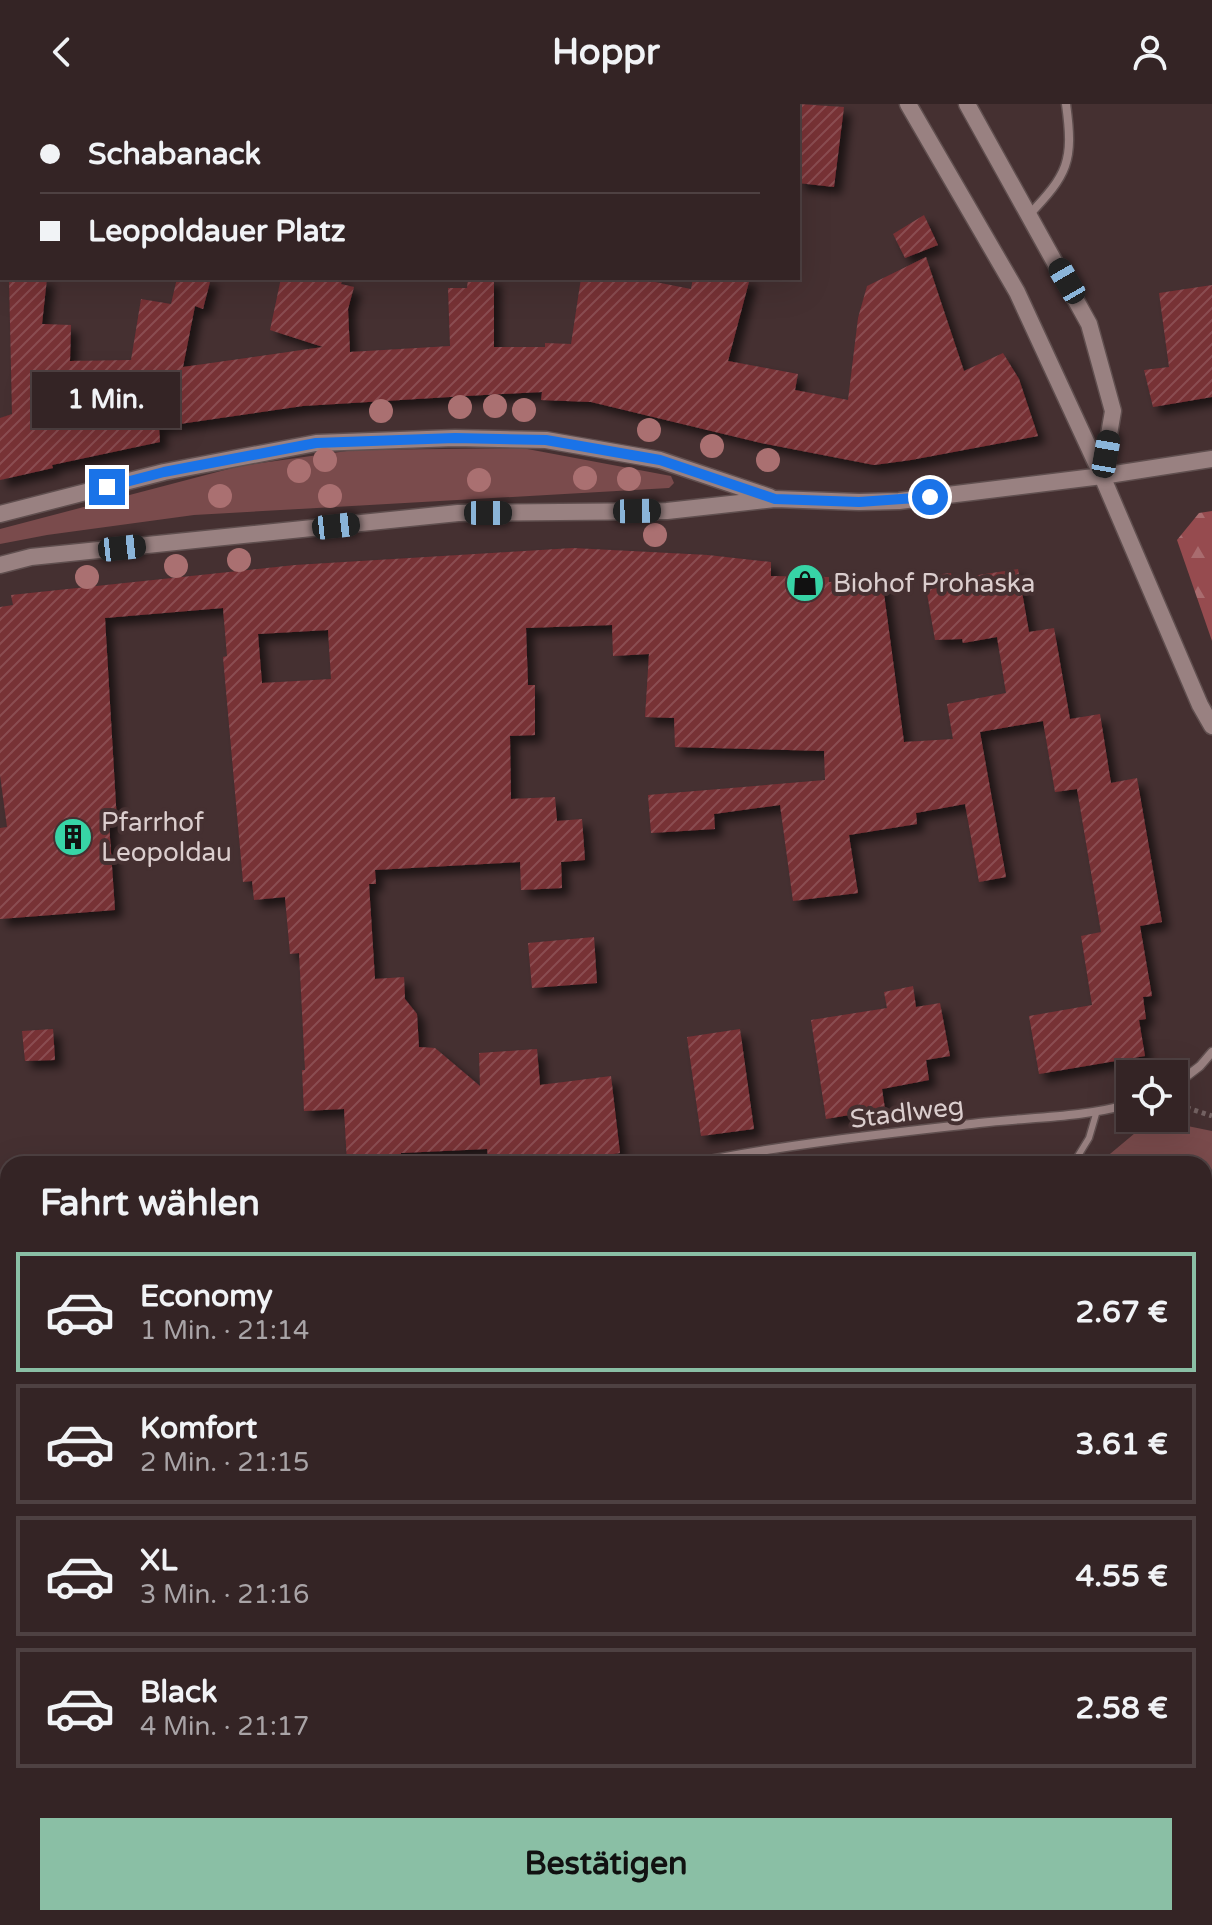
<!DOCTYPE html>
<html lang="de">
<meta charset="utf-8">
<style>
:root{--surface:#342425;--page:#3f3032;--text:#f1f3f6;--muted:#a9a4a7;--line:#4e4142;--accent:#8abfa5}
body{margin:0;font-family:"Varela Round",sans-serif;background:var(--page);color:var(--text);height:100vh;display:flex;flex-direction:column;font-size:30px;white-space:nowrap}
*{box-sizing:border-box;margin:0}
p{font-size:26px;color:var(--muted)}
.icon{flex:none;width:44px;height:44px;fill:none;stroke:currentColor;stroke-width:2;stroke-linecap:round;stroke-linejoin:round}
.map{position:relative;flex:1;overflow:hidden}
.sheet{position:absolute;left:0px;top:1052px;width:1212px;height:770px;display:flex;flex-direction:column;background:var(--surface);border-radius:24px 24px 0 0;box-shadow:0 8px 32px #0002,0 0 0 2px var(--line)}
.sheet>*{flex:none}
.guide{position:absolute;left:0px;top:0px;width:800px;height:176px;box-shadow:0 8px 32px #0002,0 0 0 2px var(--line);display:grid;align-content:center;height:176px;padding:0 40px;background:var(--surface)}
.fabs{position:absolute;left:1116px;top:956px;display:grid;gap:16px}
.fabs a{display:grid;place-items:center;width:72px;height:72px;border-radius:0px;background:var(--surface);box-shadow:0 8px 32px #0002,0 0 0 2px var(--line);font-size:40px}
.end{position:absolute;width:36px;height:36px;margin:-18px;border:10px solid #1a73e8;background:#fff;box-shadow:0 0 0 4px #fff}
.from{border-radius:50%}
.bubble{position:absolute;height:56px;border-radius:0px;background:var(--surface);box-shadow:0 8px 32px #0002,0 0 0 2px var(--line);font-size:26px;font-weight:700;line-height:56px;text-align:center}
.car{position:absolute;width:24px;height:48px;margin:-24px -12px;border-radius:10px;box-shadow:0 0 6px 2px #0007;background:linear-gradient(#222 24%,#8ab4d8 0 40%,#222 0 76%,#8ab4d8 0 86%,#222 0)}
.guide b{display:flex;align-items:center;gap:28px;height:76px;font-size:30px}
.guide b+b{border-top:2px solid var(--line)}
.guide i{width:20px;height:20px;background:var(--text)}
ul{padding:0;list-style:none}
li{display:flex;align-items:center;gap:24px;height:120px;margin:0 16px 12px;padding:0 24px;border:4px solid var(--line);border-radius:0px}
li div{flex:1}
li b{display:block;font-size:30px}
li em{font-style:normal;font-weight:700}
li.selected{border-color:var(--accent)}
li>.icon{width:72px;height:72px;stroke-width:1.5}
h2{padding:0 40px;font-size:36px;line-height:96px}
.primary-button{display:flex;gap:16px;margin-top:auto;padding:16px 40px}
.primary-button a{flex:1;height:92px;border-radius:0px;background:var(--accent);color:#111;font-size:32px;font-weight:700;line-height:92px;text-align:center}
header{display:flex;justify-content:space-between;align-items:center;height:104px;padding:0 40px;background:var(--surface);font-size:36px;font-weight:700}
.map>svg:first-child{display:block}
.forest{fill:url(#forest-firs)}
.green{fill:#7a4b4c}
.building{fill:url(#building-hatch);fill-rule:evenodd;filter:url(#shadow)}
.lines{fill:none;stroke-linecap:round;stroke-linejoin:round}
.lane-casing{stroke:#604f4f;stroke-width:9}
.street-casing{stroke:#604f4f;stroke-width:11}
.secondary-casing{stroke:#604f4f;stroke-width:19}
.primary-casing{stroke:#604f4f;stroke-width:47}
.path{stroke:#756363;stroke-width:5;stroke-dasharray:4 4;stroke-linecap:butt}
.lane{stroke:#998181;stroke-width:6}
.street{stroke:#998181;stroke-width:8}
.secondary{stroke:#998181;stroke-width:16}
.primary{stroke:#b56a6e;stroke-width:44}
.tree{fill:#aa7071}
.route{stroke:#1a73e8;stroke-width:10}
.labels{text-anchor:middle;stroke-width:8;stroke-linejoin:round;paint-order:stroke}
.poi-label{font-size:26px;fill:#dbcece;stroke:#453031;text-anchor:start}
.street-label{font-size:26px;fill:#dbcece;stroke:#453031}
</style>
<header><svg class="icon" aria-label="back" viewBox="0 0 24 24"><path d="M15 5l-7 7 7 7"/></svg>Hoppr<svg class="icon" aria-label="person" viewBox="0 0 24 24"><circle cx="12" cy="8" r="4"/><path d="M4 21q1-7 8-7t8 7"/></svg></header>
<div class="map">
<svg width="1212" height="1821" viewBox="0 0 1212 1821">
<defs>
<pattern id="forest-firs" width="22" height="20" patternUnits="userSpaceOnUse" patternTransform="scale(2)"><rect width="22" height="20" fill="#964b4f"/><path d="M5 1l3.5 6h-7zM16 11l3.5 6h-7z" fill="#a96c6f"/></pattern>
<pattern id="building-hatch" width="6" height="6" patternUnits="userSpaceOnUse" patternTransform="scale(2)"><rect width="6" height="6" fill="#773035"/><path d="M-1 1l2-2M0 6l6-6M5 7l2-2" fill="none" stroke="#8a4d51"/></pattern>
<filter id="shadow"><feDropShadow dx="7" dy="7" stdDeviation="4" flood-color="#0009"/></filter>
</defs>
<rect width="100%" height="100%" fill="#453031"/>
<polygon class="forest" points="1212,407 1212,537 1177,436 1199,409"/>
<g class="green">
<polygon points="522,344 671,372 674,379 669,384 194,411 47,431 0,440 0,425 240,362 354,346"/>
<polygon points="1163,1017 1212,1027 1212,1629 1204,1631 1204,1060 1098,1060 1141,1024"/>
<polygon points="1212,1726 1212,1821 761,1821 793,1814 1204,1814 1204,1728"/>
</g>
<g class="building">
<polygon points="798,0 844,3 834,83 798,79"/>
<polygon points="924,111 938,141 905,154 893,130"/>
<polygon points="926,153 964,267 1003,249 1019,275 1038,332 911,356 874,361 761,339 591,298 541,296 542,288 466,292 303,302 159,323 160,338 52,361 53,364 0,376 0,314 12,310 9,174 47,174 42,220 71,221 70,257 131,256 141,195 171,200 177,174 211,174 203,205 195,202 183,263 323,243 270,226 281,174 343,174 341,180 354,183 348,205 350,248 450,242 448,184 467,184 468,174 494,174 494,243 545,243 545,239 571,240 581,174 635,174 691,185 693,174 750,174 728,257 798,270 795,286 848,296 858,214 867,182"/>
<polygon points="1212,181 1212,293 1153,303 1144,266 1169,263 1159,189"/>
<path d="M573,444l135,7 63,7v14l58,1v5l53,-3 22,163 49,-3 -6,-35 59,-11 -9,-56 -34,6 -1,-4 -27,1 -11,-64 27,-3 1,6 66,-10 11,63 25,-4 16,91 30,-5 11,69 26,-5 25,144 -22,4 12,70 -9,1 3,22 -7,1 6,36 -106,18 -10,-58 63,-11 -11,-69 20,-4 -24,-143 -22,3 -12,-71 -63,11 26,145 -27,5 -14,-78 -49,9 1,11 -68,11 9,58 -65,8 -13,-96 -66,9 1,15 -64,4 -3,-38 177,-15 -1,-29 -149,-4 -1,-29 -29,-1 4,-63 -36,2 -1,-31 -86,3 2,57h7v50l-25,1 1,63 44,-2 2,24 25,-2 3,41 -24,2 1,26 -41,2 -1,-28 -145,8 1,14h-7l6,95 29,-2 1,22 12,15 2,33 16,1 45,38 -1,-33 58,-4 3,36 71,-9 9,77 -74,11h-57l-2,-15 -86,4v9l-54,1 -3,-54 -40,2 -2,-41h3l-6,-117 -9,1 -5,-57 -31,3 -2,-19 -9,1 -20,-225 4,-1 -4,-48 -118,10 12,204 -8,1 6,87 -115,9v-91l7,-1 -7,-52v-168l13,-2 -2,-10 284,-30zM328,526l3,49 -69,4 -4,-49z"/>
<polygon points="594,833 597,879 532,884 528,839"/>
<polygon points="913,882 916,903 940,899 950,952 926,956 929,976 882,985 885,1005 826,1015 811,916 887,904 884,888"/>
<polygon points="53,925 55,956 25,957 22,927"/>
<polygon points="740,925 754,1025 701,1032 687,933"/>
</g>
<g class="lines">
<g class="lane-casing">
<polyline id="lane" points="1073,1060 1089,1034 1096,1010"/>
</g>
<g class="street-casing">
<g id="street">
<path d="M1028,112c40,-42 46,-54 38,-112"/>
<polyline points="1174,982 1200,962 1212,948"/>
<path d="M690,1060c95,-20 193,-30 289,-41 51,-6 101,-5 151,-19"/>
<polyline points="0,1219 8,1217"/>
</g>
</g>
<g class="secondary-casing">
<g id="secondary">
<polyline points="908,0 1017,188 1102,372 1200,601 1212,622"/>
<polyline points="967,0 1089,220 1113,307 1102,372"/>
<polyline points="0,410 164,368 316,339 455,334 546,336 660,356 770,393"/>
<polyline points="0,461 31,453 458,409 667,407 775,395 859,398 899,397 1102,372 1212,355"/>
</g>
</g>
<g class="primary-casing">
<g id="primary">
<polyline points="1204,1682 1212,1680"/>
<polyline points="595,1821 625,1814"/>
</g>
</g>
<g class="path">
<polyline points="1179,1001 1212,1012"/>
<polyline points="1204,1560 1212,1581"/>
<polyline points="550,1814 551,1821"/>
<polyline points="1057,1814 1059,1821"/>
</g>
<use href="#lane" class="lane"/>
<use href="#street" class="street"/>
<use href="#secondary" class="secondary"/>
<use href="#primary" class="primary"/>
</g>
<g class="tree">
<circle cx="495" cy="302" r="12"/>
<circle cx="460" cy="303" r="12"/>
<circle cx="524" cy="306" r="12"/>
<circle cx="381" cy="307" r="12"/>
<circle cx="649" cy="326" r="12"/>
<circle cx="712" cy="342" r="12"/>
<circle cx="325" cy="356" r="12"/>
<circle cx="768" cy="356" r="12"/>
<circle cx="299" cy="367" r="12"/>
<circle cx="585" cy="374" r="12"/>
<circle cx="629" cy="375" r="12"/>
<circle cx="479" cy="376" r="12"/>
<circle cx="220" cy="392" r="12"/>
<circle cx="330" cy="392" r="12"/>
<circle cx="655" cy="431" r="12"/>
<circle cx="239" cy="456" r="12"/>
<circle cx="176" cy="462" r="12"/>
<circle cx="87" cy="473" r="12"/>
</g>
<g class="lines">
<polyline class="route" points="107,383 164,368 316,339 455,334 546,336 660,356 775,395 859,398 930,393"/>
</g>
<defs>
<g id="shop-disc" transform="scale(2)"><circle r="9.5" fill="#37d4a6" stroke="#453031"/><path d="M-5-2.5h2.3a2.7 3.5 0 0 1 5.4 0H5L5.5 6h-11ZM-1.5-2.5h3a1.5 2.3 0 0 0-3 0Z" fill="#111"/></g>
<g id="building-disc" transform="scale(2)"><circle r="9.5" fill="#37d4a6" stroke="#453031"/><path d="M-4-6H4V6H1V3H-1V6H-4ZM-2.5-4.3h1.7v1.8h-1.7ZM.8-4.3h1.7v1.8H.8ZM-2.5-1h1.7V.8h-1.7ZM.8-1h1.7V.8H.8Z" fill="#111"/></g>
</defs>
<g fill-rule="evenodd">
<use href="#shop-disc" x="805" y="479"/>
<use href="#building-disc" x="73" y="733"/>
</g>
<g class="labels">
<g class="poi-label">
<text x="833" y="488">Biohof Prohaska</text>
<text x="101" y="727">Pfarrhof<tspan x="101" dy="30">Leopoldau</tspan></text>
</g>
<g class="street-label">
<text transform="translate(907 1008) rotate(-7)" y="9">Stadlweg</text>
</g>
</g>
</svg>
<div class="fabs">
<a><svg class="icon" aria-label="locate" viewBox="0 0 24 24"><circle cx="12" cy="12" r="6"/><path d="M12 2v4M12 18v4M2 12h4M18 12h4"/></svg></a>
</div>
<i class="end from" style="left:930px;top:393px"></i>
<i class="end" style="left:107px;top:383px"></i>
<div class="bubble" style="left:32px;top:268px;width:148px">1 Min.</div>
<i class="car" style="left:1067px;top:177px;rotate:330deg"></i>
<i class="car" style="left:1106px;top:350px;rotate:10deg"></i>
<i class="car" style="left:637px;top:407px;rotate:89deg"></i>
<i class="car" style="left:488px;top:409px;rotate:90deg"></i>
<i class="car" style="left:336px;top:422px;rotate:84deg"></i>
<i class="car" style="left:122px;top:444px;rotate:84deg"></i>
<div class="guide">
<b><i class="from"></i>Schabanack</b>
<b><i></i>Leopoldauer Platz</b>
</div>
<section class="sheet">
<h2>Fahrt wählen</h2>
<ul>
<li class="selected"><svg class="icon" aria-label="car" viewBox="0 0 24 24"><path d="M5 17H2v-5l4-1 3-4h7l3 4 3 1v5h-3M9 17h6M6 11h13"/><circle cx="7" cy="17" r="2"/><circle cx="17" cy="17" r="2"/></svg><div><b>Economy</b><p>1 Min. · 21:14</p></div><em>2.67 €</em></li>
<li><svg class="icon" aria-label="car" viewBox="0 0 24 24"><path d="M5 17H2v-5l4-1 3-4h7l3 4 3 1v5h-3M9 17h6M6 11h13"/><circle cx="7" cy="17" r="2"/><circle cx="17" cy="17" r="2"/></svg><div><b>Komfort</b><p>2 Min. · 21:15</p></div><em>3.61 €</em></li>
<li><svg class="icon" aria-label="car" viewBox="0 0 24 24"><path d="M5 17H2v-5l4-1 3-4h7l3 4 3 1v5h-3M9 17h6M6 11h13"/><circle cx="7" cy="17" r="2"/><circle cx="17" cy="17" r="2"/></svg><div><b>XL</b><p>3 Min. · 21:16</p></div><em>4.55 €</em></li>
<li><svg class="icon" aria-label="car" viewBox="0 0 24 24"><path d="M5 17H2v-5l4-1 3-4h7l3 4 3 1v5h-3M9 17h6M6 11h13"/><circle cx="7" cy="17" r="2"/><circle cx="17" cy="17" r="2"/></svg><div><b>Black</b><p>4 Min. · 21:17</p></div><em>2.58 €</em></li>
</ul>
<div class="primary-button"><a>Bestätigen</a></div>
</section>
</div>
